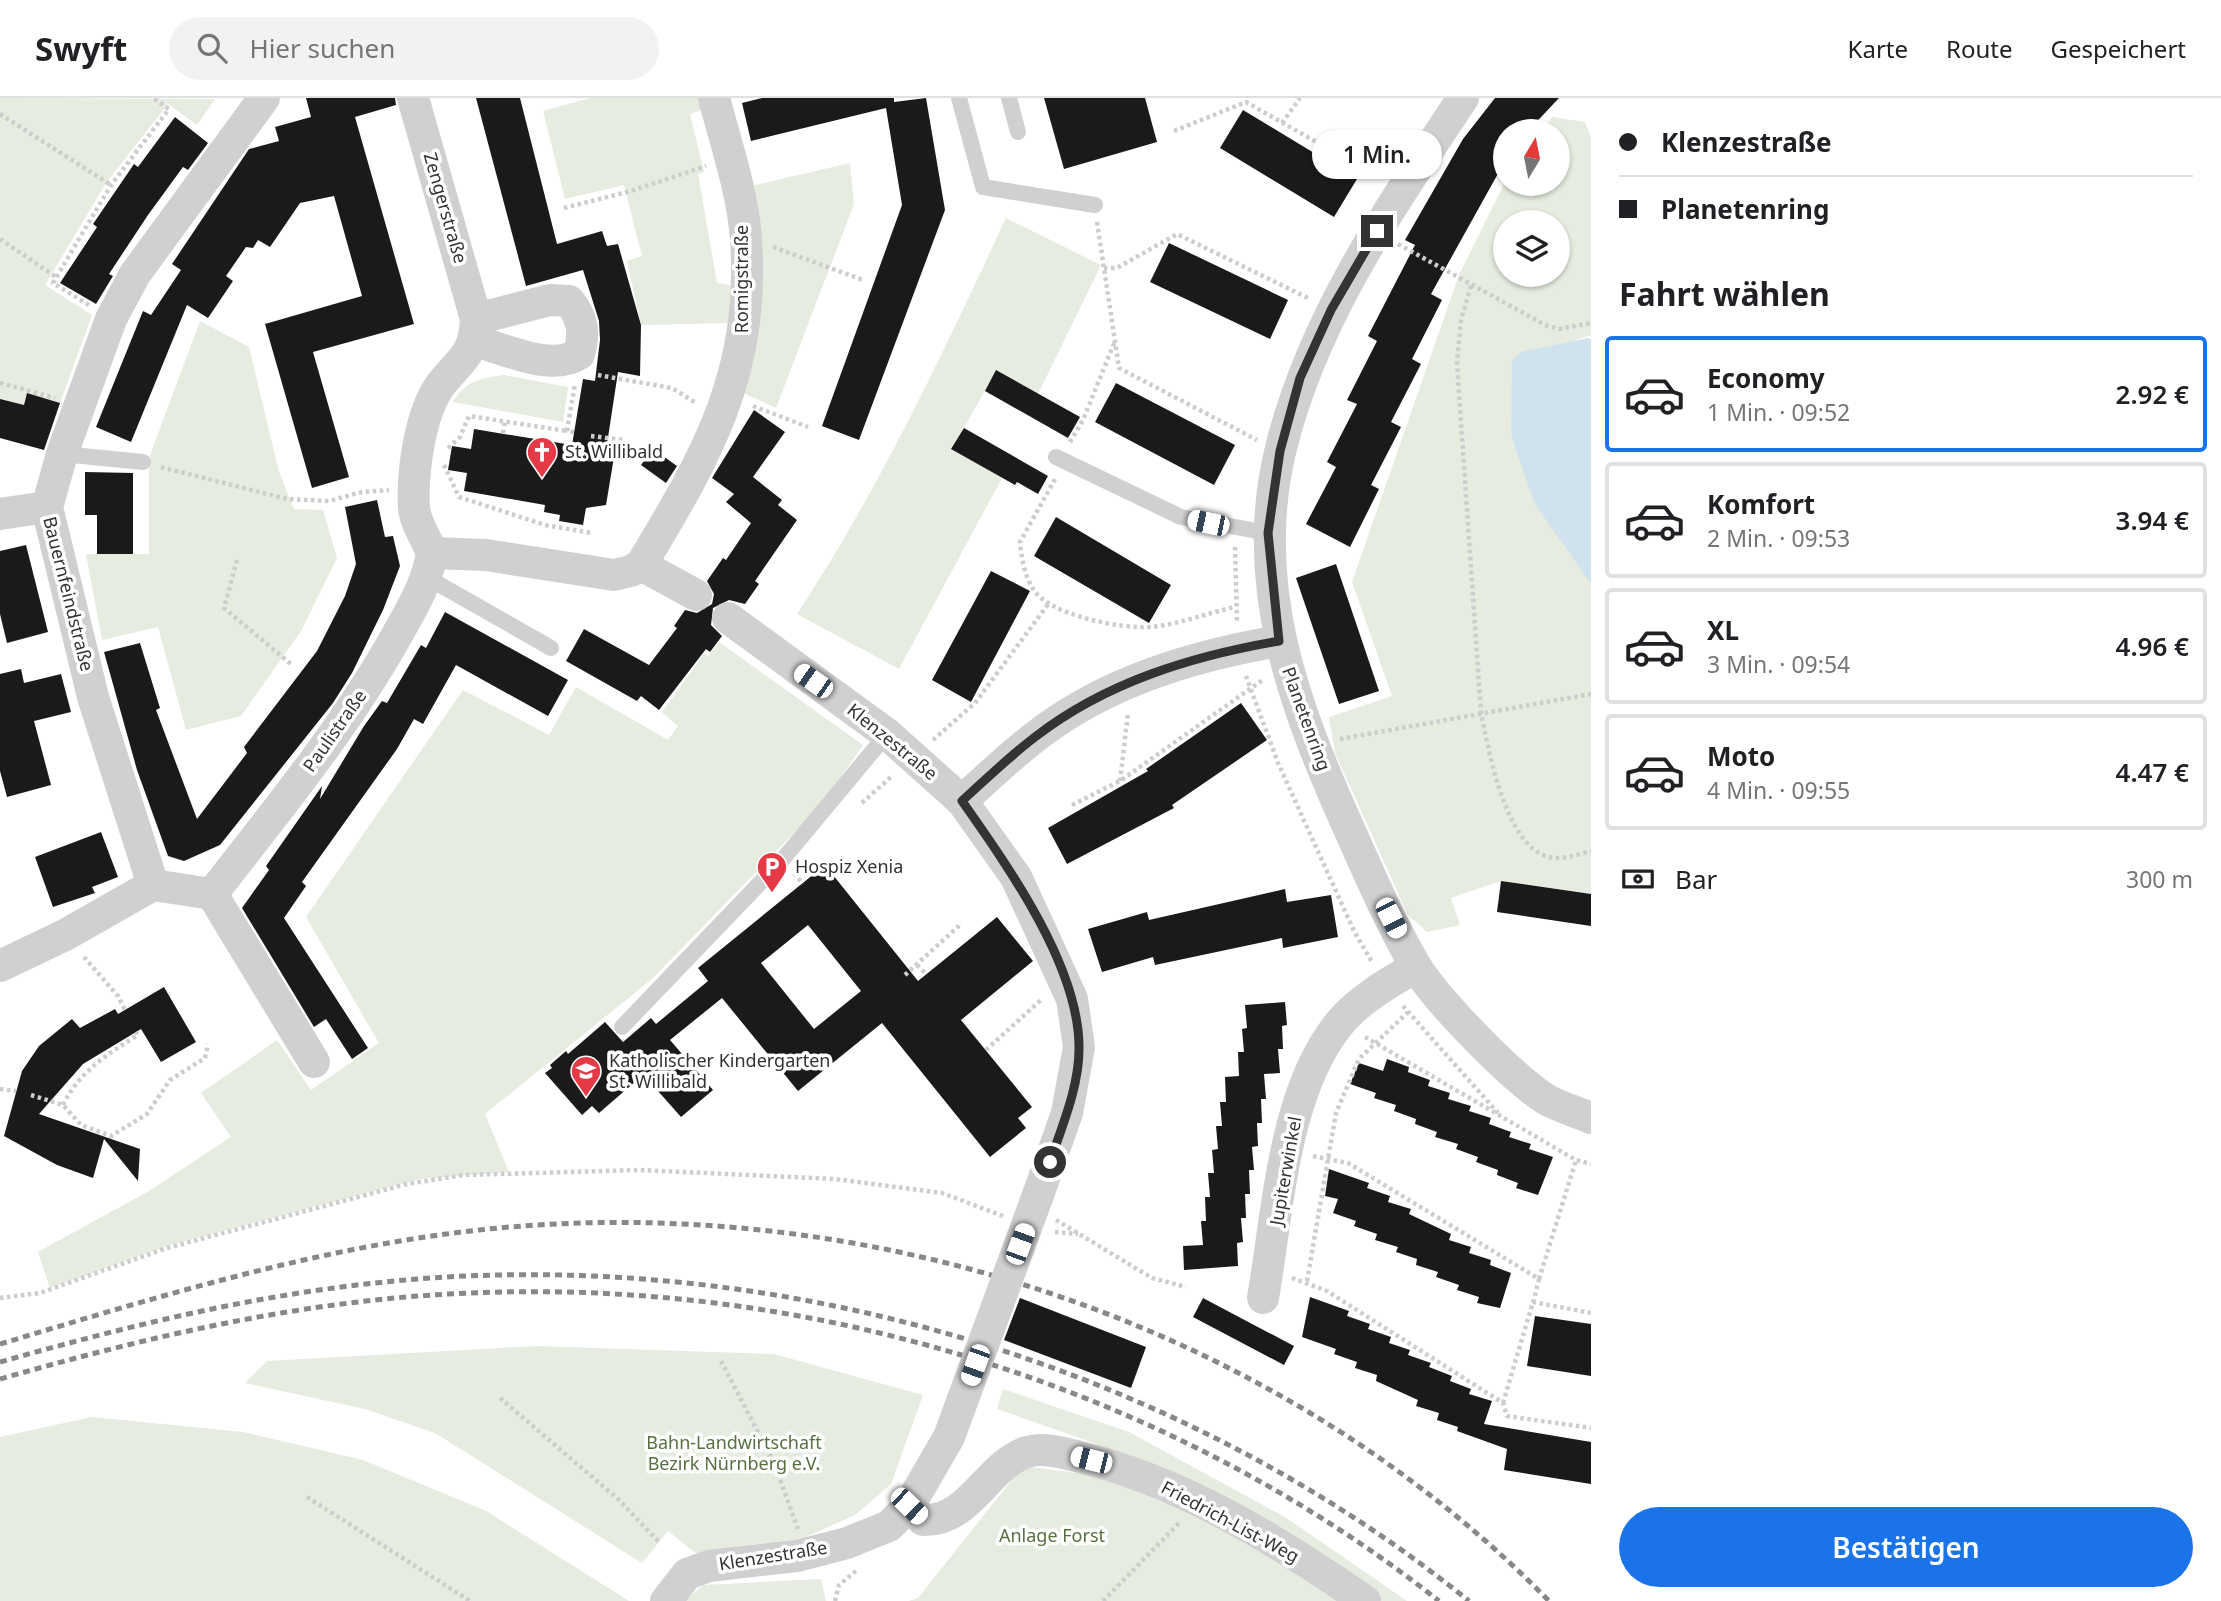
<!DOCTYPE html>
<html lang="de">
<meta charset="utf-8">
<style>
:root{--surface:#fff;--page:#f2f2f2;--text:#202124;--muted:#757577;--line:#e0e0e0;--accent:#1a73e8}
body{margin:0;font-family:"Noto Sans",sans-serif;background:var(--page);color:var(--text);height:100vh;display:flex;flex-direction:column;font-size:26px;white-space:nowrap}
*{box-sizing:border-box;margin:0}
p{font-size:23px;color:var(--muted)}
.icon{flex:none;width:38px;height:38px;fill:none;stroke:currentColor;stroke-width:2;stroke-linecap:round;stroke-linejoin:round}
.map{position:relative;flex:1;overflow:hidden}
.drawer{display:flex;flex-direction:column;background:var(--surface);width:630px}
.drawer>*{flex:none}
.hud{display:grid;align-content:center;height:154px;padding:0 28px;background:var(--surface)}
.needle{width:46px;rotate:10deg}
.tools{position:absolute;left:1493px;top:21px;display:grid;gap:14px}
.tools a{display:grid;place-items:center;width:77px;height:77px;border-radius:50%;background:var(--surface);box-shadow:0 2px 5px #0004;font-size:35px}
.end{position:absolute;width:32px;height:32px;margin:-16px;border:9px solid #333;background:#fff;box-shadow:0 0 0 4px #fff}
.from{border-radius:50%}
.bubble{position:absolute;height:49px;border-radius:24px;background:var(--surface);box-shadow:0 2px 5px #0004;font-size:23px;font-weight:600;line-height:49px;text-align:center}
.car{position:absolute;width:21px;height:42px;margin:-21px -10px;border-radius:9px;box-shadow:0 0 5px 2px #0007;background:linear-gradient(#fff 24%,#345 0 40%,#fff 0 76%,#345 0 86%,#fff 0)}
.hud b{display:flex;align-items:center;gap:24px;height:66px;font-size:26px}
.hud b+b{border-top:2px solid var(--line)}
.hud i{width:18px;height:18px;background:var(--text)}
ul{padding:0;list-style:none}
li{display:flex;align-items:center;gap:21px;height:116px;margin:0 14px 10px;padding:0 14px;border:4px solid var(--line);border-radius:7px}
li div{flex:1}
li b{display:block;font-size:26px}
li em{font-style:normal;font-weight:600}
li.current{border-color:var(--accent)}
li>.icon{width:63px;height:63px;stroke-width:1.5}
h2{padding:0 28px;font-size:32px;line-height:84px}
.pay{display:flex;align-items:center;gap:18px;height:77px;padding:0 28px;font-size:26px}
.pay p{margin-inline-start:auto}
.action{display:flex;gap:14px;margin-top:auto;padding:14px 28px}
.action a{flex:1;height:80px;border-radius:42px;background:var(--accent);color:#fff;font-size:28px;font-weight:600;line-height:80px;text-align:center}
header{display:flex;align-items:center;gap:42px;box-sizing:border-box;height:98px;padding:0 35px;background:var(--surface);border-bottom:2px solid var(--line)}
header strong{font-size:33px}
nav{display:flex;gap:38px;margin-inline-start:auto;font-size:24px}
.search{width:490px;height:63px;background:var(--page);display:flex;align-items:center;gap:18px;box-sizing:border-box;padding:0 24px;border-radius:38px;color:var(--muted);font-size:26px}
main{display:flex;flex:1;min-height:0}
.map>svg:first-child{display:block}
.green{fill:#e6ecdf;fill-rule:evenodd}
.water{fill:#cfe2ee}
.building{fill:#1a1a1a;fill-rule:evenodd}
.lines{fill:none;stroke-linecap:round;stroke-linejoin:round}
.path{stroke:#cdcdcd;stroke-width:4.5;stroke-dasharray:3.5 3.5;stroke-linecap:butt}
.service{stroke:#d0d0d0;stroke-width:16}
.minor{stroke:#d0d0d0;stroke-width:32}
.rail{stroke:#888;stroke-width:5;stroke-dasharray:7 5;stroke-linecap:butt}
.minor-bridge{stroke:#d0d0d0;stroke-width:32}
.route{stroke:#333;stroke-width:9}
.labels{text-anchor:middle;stroke-width:7;stroke-linejoin:round;paint-order:stroke}
.street-label{font-size:18px;fill:#333;stroke:#fff}
.poi-label{font-size:18px;fill:#333;stroke:#fff;text-anchor:start}
.park-label{font-size:18px;fill:#56703f;stroke:#fff}
</style>
<header>
<strong>Swyft</strong>
<div class="search"><svg class="icon" aria-label="search" viewBox="0 0 24 24"><circle cx="10" cy="10" r="6"/><path d="M15 15l6 6"/></svg>Hier suchen</div>
<nav><a>Karte</a><a>Route</a><a>Gespeichert</a></nav>
</header>
<main>
<div class="map">
<svg width="1591" height="1503" viewBox="0 0 1591 1503">
<rect width="100%" height="100%" fill="#fff"/>
<g class="green">
<polygon points="0,0 215,1 197,27 168,6 106,85 45,187 92,217 60,305 27,295 24,308 0,310"/>
<polygon points="590,0 704,0 707,10 690,16 704,74 698,76 717,185 735,188 732,225 641,227 627,163 642,158 624,87 565,101 543,13"/>
<path d="M1552,19l33,5 6,16v197l-78,26 -2,72 4,15 76,136v310l-90,-13 -50,17 9,27 -33,7 -19,-17 -73,-162 -6,-36 63,-21 -40,-114 107,-307 46,-93 53,2v-53h-17zM1505,124h53v53h-53z"/>
<polygon points="850,65 854,106 776,310 743,295 751,88"/>
<path d="M1006,120l95,47 -63,129 -42,-23 -44,78 50,29 -103,191 -102,-55c82,-124 146,-261 209,-396z"/>
<polygon points="200,223 249,249 279,374 294,411 323,412 337,460 301,533 241,618 186,632 158,529 102,542 86,456 149,456 149,360"/>
<path d="M504,277l64,12 -5,35 -110,-20c12,-21 28,-24 51,-27z"/>
<polygon points="719,544 863,647 823,705 652,881 485,1016 509,1074 420,1081 170,1147 50,1190 38,1154 149,1093 231,1039 201,995 277,942 311,992 379,945 306,819 463,592 549,637 576,589 668,642 678,628 662,614 704,556 708,558"/>
<polygon points="537,1248 774,1256 923,1297 891,1386 855,1417 770,1455 697,1456 668,1433 642,1465 435,1335 365,1311 245,1285 267,1263"/>
<polygon points="1003,1291 1129,1334 1285,1419 1407,1503 1381,1503 1220,1400 1094,1345 997,1311"/>
<polygon points="92,1319 243,1334 363,1362 486,1413 629,1503 0,1503 0,1339"/>
<polygon points="1023,1368 1107,1379 1191,1412 1346,1503 909,1503 918,1500"/>
<polygon points="821,1481 826,1503 685,1503 703,1487"/>
</g>
<polygon class="water" points="1588,240 1591,242 1591,486 1535,406 1515,350 1511,335 1512,263 1521,254"/>
<g class="building">
<polygon points="306,0 395,0 396,7 355,19 414,226 313,254 349,379 312,390 265,226 362,198 334,98 300,105 270,149 258,142 253,150 246,149 226,178 233,183 208,220 187,207 131,344 96,329 143,213 151,217 181,172 172,166 249,51 279,43 275,29 311,19"/>
<polygon points="476,0 520,0 557,146 602,133 607,148 618,146 641,227 640,278 618,274 607,346 616,347 606,407 586,410 583,427 559,423 560,417 544,414 545,407 464,393 467,375 448,372 452,348 471,351 474,331 572,347 583,281 595,283 600,242 599,223 583,172 526,188"/>
<polygon points="762,0 894,0 894,4 926,0 945,112 859,342 822,328 902,107 886,10 751,43 742,5"/>
<polygon points="1044,0 1145,0 1157,44 1064,71"/>
<polygon points="1495,0 1559,0 1528,33 1505,33 1505,63 1431,196 1442,202 1412,261 1421,266 1391,324 1401,329 1371,387 1379,391 1350,449 1306,426 1336,369 1327,364 1357,306 1347,302 1377,243 1368,238 1415,147 1405,142 1463,41"/>
<polygon points="1243,12 1357,81 1334,119 1220,50"/>
<polygon points="175,19 208,45 188,72 183,69 148,117 109,176 113,178 96,206 60,185 97,129 93,126 134,66 138,69"/>
<polygon points="1169,145 1288,202 1270,241 1150,184"/>
<polygon points="996,272 1080,319 1068,340 985,293"/>
<polygon points="1116,285 1235,347 1214,387 1095,324"/>
<polygon points="27,295 60,305 44,352 0,340 0,301 24,307"/>
<polygon points="754,312 785,334 753,379 782,402 778,407 797,422 755,483 759,486 745,506 729,502 713,510 711,527 722,538 710,554 706,551 659,612 641,598 637,603 566,563 584,531 649,567 677,530 674,528 685,512 697,515 712,506 714,496 707,483 723,460 726,462 751,425 726,404 734,396 712,380"/>
<polygon points="964,330 1048,378 1038,396 1017,384 1015,387 951,351"/>
<polygon points="653,351 677,368 666,385 641,367"/>
<polygon points="85,374 133,375 133,456 97,456 97,417 85,417"/>
<polygon points="377,402 385,439 393,438 400,468 383,512 352,575 333,605 220,747 184,763 168,758 137,672 104,554 140,545 160,610 156,612 197,721 247,655 244,649 317,553 345,498 356,466 345,409"/>
<polygon points="1056,419 1171,487 1149,525 1034,458"/>
<polygon points="26,447 48,534 7,545 0,516 0,453"/>
<polygon points="1336,466 1379,593 1339,606 1296,480"/>
<polygon points="991,473 1030,493 971,604 932,582"/>
<polygon points="445,514 568,582 548,618 456,567 423,626 414,621 397,651 302,784 306,788 284,820 368,950 352,961 326,921 314,929 242,810 269,772 266,768 322,688 320,701 364,628 382,603 387,605 421,547 426,550"/>
<polygon points="21,571 24,585 61,576 71,614 34,623 51,687 7,699 0,673 0,576"/>
<polygon points="1241,605 1267,642 1172,707 1174,710 1067,766 1048,730 1148,673 1146,671"/>
<polygon points="101,734 118,779 92,789 95,795 53,809 35,759"/>
<path d="M825,767l93,116 79,-64 36,44 -72,59 71,87 -14,11 8,10 -36,29 -108,-134 -84,68 -76,-93 -52,42 43,50 -32,27 -31,-35 -7,6 -7,-7 -37,32 -7,-7 -10,9 -37,-42 7,-5 -2,-3 16,-14 2,3 37,-32 18,20 28,-24 5,6 52,-43 -10,-13zM808,827l53,66 -47,38 -53,-66z"/>
<polygon points="1501,783 1591,796 1591,828 1497,814"/>
<polygon points="1285,791 1287,804 1331,797 1338,839 1283,850 1282,840 1155,867 1153,859 1102,874 1088,831 1147,814 1149,822"/>
<polygon points="164,889 196,944 161,964 141,931 83,966 39,1016 140,1051 138,1083 104,1041 93,1080 57,1067 4,1038 22,973 39,948 72,921 80,930 115,911 118,916"/>
<polygon points="1285,904 1287,927 1282,928 1283,951 1278,951 1280,975 1264,976 1266,1001 1261,1001 1262,1025 1257,1025 1258,1048 1252,1049 1254,1072 1249,1072 1250,1096 1245,1096 1246,1120 1241,1120 1243,1144 1237,1145 1238,1168 1184,1172 1183,1148 1203,1147 1201,1123 1206,1123 1205,1099 1210,1099 1208,1075 1214,1075 1212,1052 1218,1051 1216,1028 1222,1028 1220,1004 1226,1004 1225,979 1239,978 1238,954 1244,954 1242,931 1247,930 1245,907"/>
<polygon points="1387,961 1409,969 1408,974 1430,982 1428,988 1450,995 1448,1001 1471,1008 1469,1013 1491,1020 1489,1026 1511,1034 1509,1039 1531,1046 1529,1051 1553,1059 1538,1097 1516,1090 1518,1085 1497,1077 1498,1072 1476,1064 1478,1059 1456,1051 1458,1046 1435,1039 1437,1034 1415,1026 1416,1021 1394,1013 1396,1007 1374,1000 1376,995 1350,986 1359,965 1383,973"/>
<polygon points="1329,1071 1369,1085 1367,1090 1390,1098 1388,1104 1411,1111 1409,1116 1451,1136 1449,1142 1471,1149 1469,1155 1491,1162 1490,1167 1511,1175 1500,1210 1477,1205 1479,1199 1457,1192 1459,1187 1436,1179 1438,1174 1416,1167 1417,1161 1396,1154 1398,1149 1375,1142 1377,1136 1354,1128 1356,1123 1333,1115 1338,1101 1325,1098"/>
<polygon points="1310,1199 1349,1213 1347,1218 1370,1226 1368,1231 1391,1239 1389,1245 1410,1252 1408,1257 1431,1265 1429,1269 1452,1278 1450,1283 1471,1291 1469,1296 1492,1303 1484,1326 1591,1344 1591,1386 1504,1372 1507,1351 1457,1333 1458,1329 1437,1322 1439,1315 1416,1308 1418,1302 1376,1283 1377,1277 1355,1270 1357,1264 1334,1256 1336,1251 1302,1239"/>
<polygon points="1020,1200 1146,1249 1131,1290 1004,1242"/>
<polygon points="1203,1200 1294,1248 1284,1267 1193,1219"/>
<polygon points="1535,1218 1591,1226 1591,1278 1527,1268"/>
</g>
<g class="lines">
<g class="path">
<polyline points="0,16 111,87"/>
<polyline points="1282,25 1300,0"/>
<polyline points="1174,33 1246,4 1378,79"/>
<polyline points="564,110 631,93 706,68"/>
<polyline points="1097,124 1119,270 1257,342"/>
<polyline points="0,141 56,179"/>
<polyline points="1398,146 1545,227 1559,231 1591,225"/>
<polyline points="773,149 863,182"/>
<polyline points="1104,170 1117,170 1177,136 1310,201"/>
<path d="M1471,188l-10,34 -4,44 24,349c8,38 23,125 62,142 15,7 33,0 48,-4"/>
<polyline points="89,207 53,185 111,87 169,11 153,0"/>
<polyline points="598,277 672,290 696,305"/>
<polyline points="0,285 55,300"/>
<polyline points="753,308 808,329"/>
<polyline points="574,334 567,333 575,286"/>
<polyline points="503,335 505,323"/>
<polyline points="591,338 624,342"/>
<polyline points="1070,344 1083,322 1115,243"/>
<polyline points="448,350 460,339 469,318 567,333"/>
<polyline points="444,367 459,399 545,427 592,435"/>
<polyline points="161,369 287,401 329,403 362,394 389,392"/>
<path d="M1055,381l-35,63c1,14 5,35 13,47 17,27 89,40 119,38 27,-3 56,-14 83,-20"/>
<polyline points="1235,449 1237,524"/>
<polyline points="237,462 224,510 292,567"/>
<polyline points="1246,578 1278,665 1354,833 1372,864"/>
<polyline points="1340,641 1591,596"/>
<polyline points="933,642 975,605 1049,505"/>
<polyline points="1120,683 1128,615"/>
<polyline points="862,705 892,678"/>
<polyline points="1072,707 1120,683 1264,581"/>
<polyline points="794,775 803,786"/>
<polyline points="84,859 118,898 126,914"/>
<polyline points="917,867 926,876"/>
<polyline points="905,877 962,825"/>
<polyline points="1403,908 1498,1015"/>
<polyline points="1365,939 1576,1062 1591,1066"/>
<polyline points="986,952 1042,901"/>
<polyline points="0,991 16,993"/>
<polyline points="31,997 63,1007 81,1027 111,1038 147,1016 170,982 205,960 208,946"/>
<path d="M63,1007c16,-33 44,-51 75,-70l-2,-3"/>
<polyline points="1313,1058 1348,1065 1539,1181 1533,1205"/>
<polyline points="1056,1122 1152,1180 1186,1189"/>
<polyline points="1055,1134 1078,1136"/>
<polyline points="1292,1180 1327,1193 1503,1305 1507,1318 1591,1330"/>
<polyline points="1539,1181 1576,1062"/>
<polyline points="1307,1183 1336,1015 1359,961 1408,914"/>
<polyline points="0,1200 40,1195 167,1150 407,1086 464,1077 640,1072 835,1081 942,1095 1003,1118"/>
<polyline points="721,1263 774,1365 798,1431"/>
<polyline points="500,1300 618,1401 659,1444"/>
<polyline points="1503,1305 1533,1204 1591,1215"/>
<polyline points="307,1399 470,1503"/>
<polyline points="835,1503 839,1487 857,1472"/>
<polyline points="1103,1503 1181,1423"/>
</g>
<g class="service">
<polyline points="959,0 983,89 1095,107"/>
<polyline points="1009,0 1018,34"/>
<polyline points="62,356 143,364"/>
<polyline points="1056,359 1181,419 1268,435"/>
<polyline points="428,480 551,550"/>
<polyline points="622,929 783,761 887,636"/>
</g>
<g class="minor">
<polyline points="264,0 135,176 111,221 62,356 47,409 93,599 153,787 212,796 314,964"/>
<path d="M413,0l63,221c-2,36 -13,38 -34,64 -22,28 -30,89 -28,125 1,14 13,32 18,45"/>
<path d="M1463,0c-73,110 -150,220 -182,350 -34,137 14,260 69,383 20,45 40,91 65,134 21,35 97,113 132,135 13,7 30,12 44,18"/>
<path d="M475,243c30,8 76,31 104,13 6,-21 4,-36 -10,-53l-19,-1 -74,19"/>
<polyline points="0,416 47,409"/>
<polyline points="432,455 486,457 614,477 631,473 641,467 696,497"/>
<path d="M641,467c67,-111 114,-192 105,-327 -4,-48 -20,-94 -32,-140"/>
<polyline points="728,520 887,636 962,703 1016,779 1072,901 1079,949 1067,1015 1038,1097"/>
<path d="M962,703c24,-22 48,-45 73,-64 70,-55 157,-81 244,-96"/>
<path d="M212,796c65,-84 133,-166 185,-259 15,-27 30,-51 35,-82"/>
<polyline points="0,868 65,837 153,787"/>
<path d="M1263,1200c15,-86 20,-205 76,-274 19,-24 51,-42 77,-57"/>
<path d="M909,1408l14,14c47,2 64,-55 104,-68 16,-5 37,1 53,5 103,25 198,84 285,144"/>
<polyline points="666,1503 687,1476 709,1468 797,1458 847,1445 889,1428 909,1408 949,1339"/>
</g>
<g class="rail">
<path d="M0,1246c157,-47 315,-96 479,-114 384,-42 797,92 1070,371"/>
<path d="M0,1264c110,-31 221,-59 334,-74 396,-55 824,62 1135,313"/>
<path d="M0,1281c154,-44 310,-80 471,-86 343,-15 698,95 968,308"/>
</g>
<polyline class="minor-bridge" points="949,1339 1038,1097"/>
</g>
<g class="lines">
<path class="route" d="M1050,1064c12,-36 29,-75 29,-113 1,-82 -72,-184 -117,-248 24,-22 48,-45 73,-64 71,-55 157,-81 244,-96l-11,-108 12,-82 20,-73 31,-68 46,-79"/>
</g>
<defs>
<g id="church-pin" transform="scale(1.575)"><path d="M0 17L-7.5 6A9.5 9.5 0 1 1 7.5 6Z" fill="#e63946" stroke="#fff"/><path d="M-1.2-6h2.4v3.5h3.3v2.4h-3.3V6h-2.4V-.1h-3.3v-2.4h3.3Z" fill="#fff"/></g>
<g id="parking-pin" transform="scale(1.575)"><path d="M0 17L-7.5 6A9.5 9.5 0 1 1 7.5 6Z" fill="#e63946" stroke="#fff"/><path d="M-3.5-5.5H1a3.5 3.5 0 0 1 0 7H-1V5.5H-3.5ZM-1-3.4V-.6H.8a1.4 1.4 0 0 0 0-2.8Z" fill="#fff"/></g>
<g id="school-pin" transform="scale(1.575)"><path d="M0 17L-7.5 6A9.5 9.5 0 1 1 7.5 6Z" fill="#e63946" stroke="#fff"/><path d="M0-5L7-2L0 1L-7-2ZM-4 1L0 2.5L4 1V4Q0 6-4 4Z" fill="#fff"/></g>
</defs>
<g fill-rule="evenodd">
<use href="#church-pin" x="542" y="354"/>
<use href="#parking-pin" x="772" y="769"/>
<use href="#school-pin" x="586" y="973"/>
</g>
<g class="labels">
<g class="street-label">
<text transform="translate(445 110) rotate(74)" y="6">Zengerstraße</text>
<text transform="translate(742 181) rotate(-90)" y="6">Romigstraße</text>
<text transform="translate(68 496) rotate(76)" y="6">Bauernfeindstraße</text>
<text transform="translate(1306 621) rotate(70)" y="6">Planetenring</text>
<text transform="translate(335 633) rotate(-55)" y="6">Paulistraße</text>
<text transform="translate(892 644) rotate(39)" y="6">Klenzestraße</text>
<text transform="translate(1286 1073) rotate(-80)" y="6">Jupiterwinkel</text>
<text transform="translate(1230 1424) rotate(28)" y="6">Friedrich-List-Weg</text>
<text transform="translate(773 1458) rotate(-9)" y="6">Klenzestraße</text>
</g>
<g class="poi-label">
<text x="565" y="360">St. Willibald</text>
<text x="795" y="775">Hospiz Xenia</text>
<text x="609" y="969">Katholischer Kindergarten<tspan x="609" dy="21">St. Willibald</tspan></text>
</g>
<g class="park-label">
<text x="734" y="1351">Bahn-Landwirtschaft<tspan x="734" dy="21">Bezirk Nürnberg e.V.</tspan></text>
<text x="1052" y="1444">Anlage Forst</text>
</g>
</g>
</svg>
<div class="tools">
<a><svg class="needle" viewBox="-14 -14 28 28"><path d="M0-13l5 13h-10z" fill="#e53935"/><path d="M0 13l5-13h-10z" fill="#757577"/></svg></a>
<a><svg class="icon" aria-label="layers" viewBox="0 0 24 24"><path d="M12 4l9 5-9 5-9-5zM3 14l9 5 9-5"/></svg></a>
</div>
<i class="end from" style="left:1050px;top:1064px"></i>
<i class="end" style="left:1377px;top:133px"></i>
<div class="bubble" style="left:1312px;top:32px;width:130px">1 Min.</div>
<i class="car" style="left:1208px;top:425px;rotate:282deg"></i>
<i class="car" style="left:813px;top:583px;rotate:305deg"></i>
<i class="car" style="left:1391px;top:820px;rotate:153deg"></i>
<i class="car" style="left:1020px;top:1146px;rotate:20deg"></i>
<i class="car" style="left:975px;top:1267px;rotate:200deg"></i>
<i class="car" style="left:1091px;top:1362px;rotate:284deg"></i>
<i class="car" style="left:909px;top:1408px;rotate:134deg"></i>
</div>
<section class="drawer">
<div class="hud">
<b><i class="from"></i>Klenzestraße</b>
<b><i></i>Planetenring</b>
</div>
<h2>Fahrt wählen</h2>
<ul>
<li class="current"><svg class="icon" aria-label="car" viewBox="0 0 24 24"><path d="M5 17H2v-5l4-1 3-4h7l3 4 3 1v5h-3M9 17h6M6 11h13"/><circle cx="7" cy="17" r="2"/><circle cx="17" cy="17" r="2"/></svg><div><b>Economy</b><p>1 Min. · 09:52</p></div><em>2.92 €</em></li>
<li><svg class="icon" aria-label="car" viewBox="0 0 24 24"><path d="M5 17H2v-5l4-1 3-4h7l3 4 3 1v5h-3M9 17h6M6 11h13"/><circle cx="7" cy="17" r="2"/><circle cx="17" cy="17" r="2"/></svg><div><b>Komfort</b><p>2 Min. · 09:53</p></div><em>3.94 €</em></li>
<li><svg class="icon" aria-label="car" viewBox="0 0 24 24"><path d="M5 17H2v-5l4-1 3-4h7l3 4 3 1v5h-3M9 17h6M6 11h13"/><circle cx="7" cy="17" r="2"/><circle cx="17" cy="17" r="2"/></svg><div><b>XL</b><p>3 Min. · 09:54</p></div><em>4.96 €</em></li>
<li><svg class="icon" aria-label="car" viewBox="0 0 24 24"><path d="M5 17H2v-5l4-1 3-4h7l3 4 3 1v5h-3M9 17h6M6 11h13"/><circle cx="7" cy="17" r="2"/><circle cx="17" cy="17" r="2"/></svg><div><b>Moto</b><p>4 Min. · 09:55</p></div><em>4.47 €</em></li>
</ul>
<div class="pay"><svg class="icon" aria-label="cash" viewBox="0 0 24 24"><path d="M3 7h18v10H3z"/><circle cx="12" cy="12" r="2"/></svg>Bar<p>300 m</p></div>
<div class="action"><a>Bestätigen</a></div>
</section>
</main>
